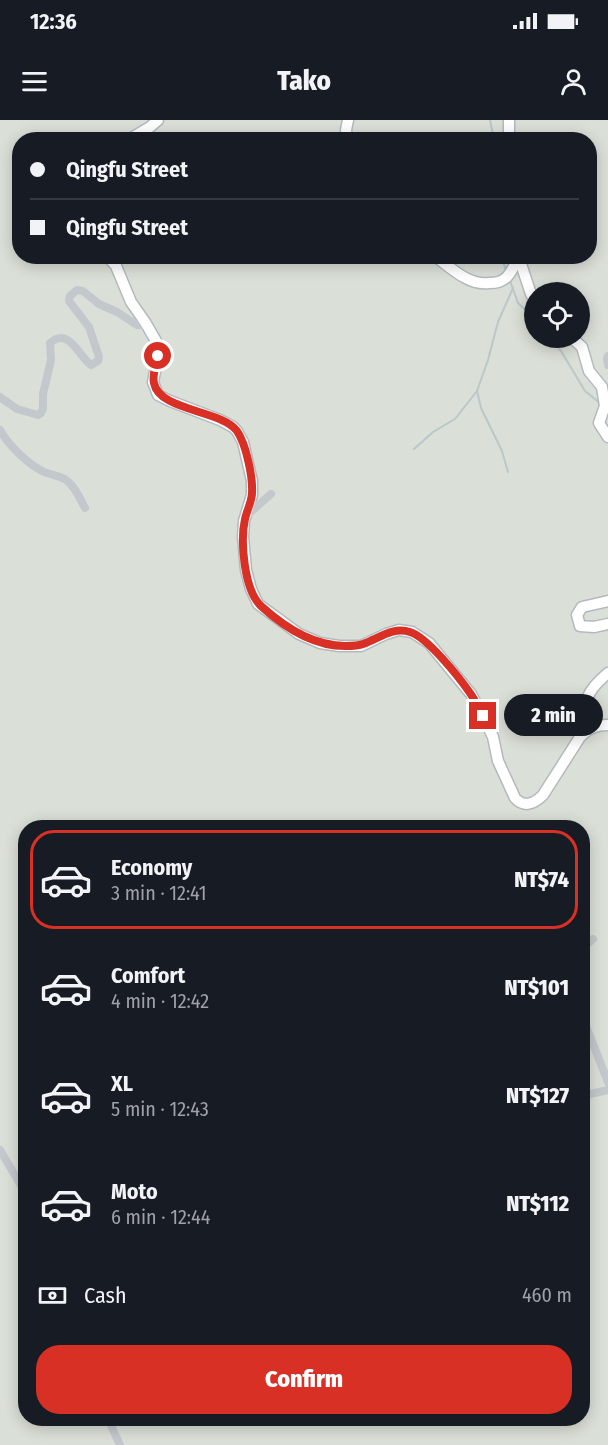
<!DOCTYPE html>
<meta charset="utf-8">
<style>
:root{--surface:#171b24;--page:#20242c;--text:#f1f3f6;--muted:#9ea1a6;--line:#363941;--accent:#d93025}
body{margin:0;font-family:"Fira Sans Condensed",sans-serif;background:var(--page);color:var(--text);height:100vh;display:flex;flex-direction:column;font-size:22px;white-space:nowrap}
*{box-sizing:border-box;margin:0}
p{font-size:20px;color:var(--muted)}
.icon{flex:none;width:33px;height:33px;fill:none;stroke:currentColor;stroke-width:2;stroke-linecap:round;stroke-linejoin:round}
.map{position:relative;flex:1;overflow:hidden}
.details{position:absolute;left:18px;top:700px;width:572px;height:606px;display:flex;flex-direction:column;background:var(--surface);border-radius:24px;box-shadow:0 3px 15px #0003}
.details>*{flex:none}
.top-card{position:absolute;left:12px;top:12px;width:585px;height:132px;border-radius:24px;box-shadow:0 3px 15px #0003;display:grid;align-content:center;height:132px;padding:0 18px;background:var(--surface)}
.fabs{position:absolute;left:524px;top:162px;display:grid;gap:12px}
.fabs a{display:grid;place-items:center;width:66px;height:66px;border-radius:50%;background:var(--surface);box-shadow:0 3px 15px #0003;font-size:30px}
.end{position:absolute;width:27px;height:27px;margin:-14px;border:8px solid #d93025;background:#fff;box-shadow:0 0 0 3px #fff}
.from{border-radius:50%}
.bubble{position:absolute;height:42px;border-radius:21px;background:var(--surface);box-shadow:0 3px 15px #0003;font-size:20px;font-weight:800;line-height:42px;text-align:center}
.top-card b{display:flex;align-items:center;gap:21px;height:57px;font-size:22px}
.top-card b+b{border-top:2px solid var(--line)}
.top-card i{width:15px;height:15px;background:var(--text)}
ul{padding:10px 0 0;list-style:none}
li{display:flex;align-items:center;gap:18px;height:99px;margin:0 12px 9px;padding:0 6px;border:3px solid transparent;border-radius:24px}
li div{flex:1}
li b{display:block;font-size:22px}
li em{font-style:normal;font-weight:800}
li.active{border-color:var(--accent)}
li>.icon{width:54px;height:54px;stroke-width:1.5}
.pay{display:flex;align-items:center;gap:15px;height:66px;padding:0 18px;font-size:22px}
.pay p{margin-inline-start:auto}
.cta{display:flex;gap:12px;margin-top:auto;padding:12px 18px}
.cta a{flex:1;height:69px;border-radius:24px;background:var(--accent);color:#fff;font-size:24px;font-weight:800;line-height:69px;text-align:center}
.status{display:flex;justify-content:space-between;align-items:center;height:42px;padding:0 30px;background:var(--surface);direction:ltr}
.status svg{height:16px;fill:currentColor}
header{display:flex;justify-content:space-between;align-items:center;height:78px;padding:0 18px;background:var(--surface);font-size:27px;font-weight:800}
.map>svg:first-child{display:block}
.green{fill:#dadfd7;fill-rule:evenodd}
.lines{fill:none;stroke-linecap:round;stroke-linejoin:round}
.stream{stroke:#bbc7cb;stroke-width:2}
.secondary-casing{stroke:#b3babf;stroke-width:13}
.street{stroke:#c3c8cc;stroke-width:8}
.secondary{stroke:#fff;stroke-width:10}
.route{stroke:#d93025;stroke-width:8}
</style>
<div class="status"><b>12:36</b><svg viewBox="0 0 49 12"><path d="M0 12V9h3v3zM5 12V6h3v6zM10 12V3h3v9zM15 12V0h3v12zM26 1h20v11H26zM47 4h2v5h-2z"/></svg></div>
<header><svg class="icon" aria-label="menu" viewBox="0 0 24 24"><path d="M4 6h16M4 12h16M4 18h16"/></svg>Tako<svg class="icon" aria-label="person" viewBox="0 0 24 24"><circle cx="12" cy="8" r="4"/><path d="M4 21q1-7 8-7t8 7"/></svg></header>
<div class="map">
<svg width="608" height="1325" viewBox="0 0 608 1325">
<rect width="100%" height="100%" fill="#fafaf8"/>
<path class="green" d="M0,0h608v1325h-608zM20,20h570v116h-570zM534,172h45v46h-45zM26,708h556v591h-556z"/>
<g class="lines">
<g class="stream">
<polyline points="490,0 494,20"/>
<polyline points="501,136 506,150"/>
<polyline points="509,158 518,183 534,198"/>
<polyline points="550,218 561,231 585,271 601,284"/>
<polyline points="414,329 433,312 455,299 477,271"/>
<polyline points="508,352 502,331 481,288 477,271 488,240 498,202 513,168"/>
</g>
<g class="secondary-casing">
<g id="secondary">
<polyline points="128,20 150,7 158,0"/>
<polyline points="347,20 346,10 348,0"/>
<polyline points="509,20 509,0"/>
<path d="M107,136l9,10 15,36 14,20 11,19 2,15 -5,26 5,13 12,6 50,19 13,7 4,4 6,11 9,39v14l-8,26 -1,16 3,33 5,19 7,15 41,30 21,9 19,3h22l25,-12 13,-4 13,2 17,11 42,51 12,22 10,21 5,24 17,37c9,10 19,6 28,-3l37,-58c9,-9 16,-12 28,-12"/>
<path d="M435,136c16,12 34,30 54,27 8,0 12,-1 18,-6 5,-6 9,-14 12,-21"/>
<polyline points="519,138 531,174 534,179"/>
<polyline points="572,218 582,227 589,251 602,267 605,286 599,303 608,317"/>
<polyline points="608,481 582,487 577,495 580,506 594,507 608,504"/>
<path d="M588,609c-4,-29 -3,-37 20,-56"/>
</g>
</g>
<g class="street">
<polyline points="608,236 607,239 608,245"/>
<path d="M0,277l17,12 21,6 3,-2 2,-4v-15l8,-34 -1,-17c19,-17 29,14 41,22l7,-4 1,-4 -10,-30 -20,-26 1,-5 7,-6 6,1 16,13 18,8 20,13h4l4,-3"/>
<path d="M0,310c8,15 29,35 44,42 8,3 16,4 22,8 9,6 14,19 19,28"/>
<polyline points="246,396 271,374"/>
<polyline points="582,836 585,826 593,819"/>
<polyline points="582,896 608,962"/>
<polyline points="582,976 608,970"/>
<polyline points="0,1030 26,1074"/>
<polyline points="108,1299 120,1325"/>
</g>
<use href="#secondary" class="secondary"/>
</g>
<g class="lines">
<path class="route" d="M158,236c-2,8 -6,20 -4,27 5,28 68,27 83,48 9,13 16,46 15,62 0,8 -5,17 -7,26 -5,22 -1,71 16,87 23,21 52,40 84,40 6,0 13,0 18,-2 15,-5 30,-18 47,-12 17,5 49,45 60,61 5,7 9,15 13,23"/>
</g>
</svg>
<div class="fabs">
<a><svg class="icon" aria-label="locate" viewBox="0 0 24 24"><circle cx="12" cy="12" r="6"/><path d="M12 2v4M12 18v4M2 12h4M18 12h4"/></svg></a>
</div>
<i class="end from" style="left:158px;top:236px"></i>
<i class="end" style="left:483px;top:596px"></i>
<div class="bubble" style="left:504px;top:574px;width:99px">2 min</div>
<div class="top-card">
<b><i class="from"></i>Qingfu Street</b>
<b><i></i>Qingfu Street</b>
</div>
<section class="details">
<ul>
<li class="active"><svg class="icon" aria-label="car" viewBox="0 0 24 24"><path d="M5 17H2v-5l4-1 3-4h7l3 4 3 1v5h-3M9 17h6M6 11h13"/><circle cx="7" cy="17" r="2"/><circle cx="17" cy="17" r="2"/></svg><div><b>Economy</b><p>3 min · 12:41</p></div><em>NT$74</em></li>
<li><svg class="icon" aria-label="car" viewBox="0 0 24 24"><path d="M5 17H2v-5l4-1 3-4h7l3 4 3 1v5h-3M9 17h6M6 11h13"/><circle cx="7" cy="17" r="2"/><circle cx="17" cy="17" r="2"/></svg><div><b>Comfort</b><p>4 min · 12:42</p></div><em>NT$101</em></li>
<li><svg class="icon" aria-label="car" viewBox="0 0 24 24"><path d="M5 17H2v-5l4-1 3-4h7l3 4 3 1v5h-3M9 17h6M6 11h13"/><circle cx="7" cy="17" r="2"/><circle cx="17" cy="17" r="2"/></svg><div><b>XL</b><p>5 min · 12:43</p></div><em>NT$127</em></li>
<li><svg class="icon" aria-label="car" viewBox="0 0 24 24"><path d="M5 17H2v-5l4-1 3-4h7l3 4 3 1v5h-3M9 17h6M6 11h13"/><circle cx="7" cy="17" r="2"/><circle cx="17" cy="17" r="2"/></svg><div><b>Moto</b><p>6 min · 12:44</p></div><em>NT$112</em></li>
</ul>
<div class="pay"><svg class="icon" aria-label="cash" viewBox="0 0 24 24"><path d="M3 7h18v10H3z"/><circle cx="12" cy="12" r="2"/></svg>Cash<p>460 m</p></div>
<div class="cta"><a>Confirm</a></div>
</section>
</div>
